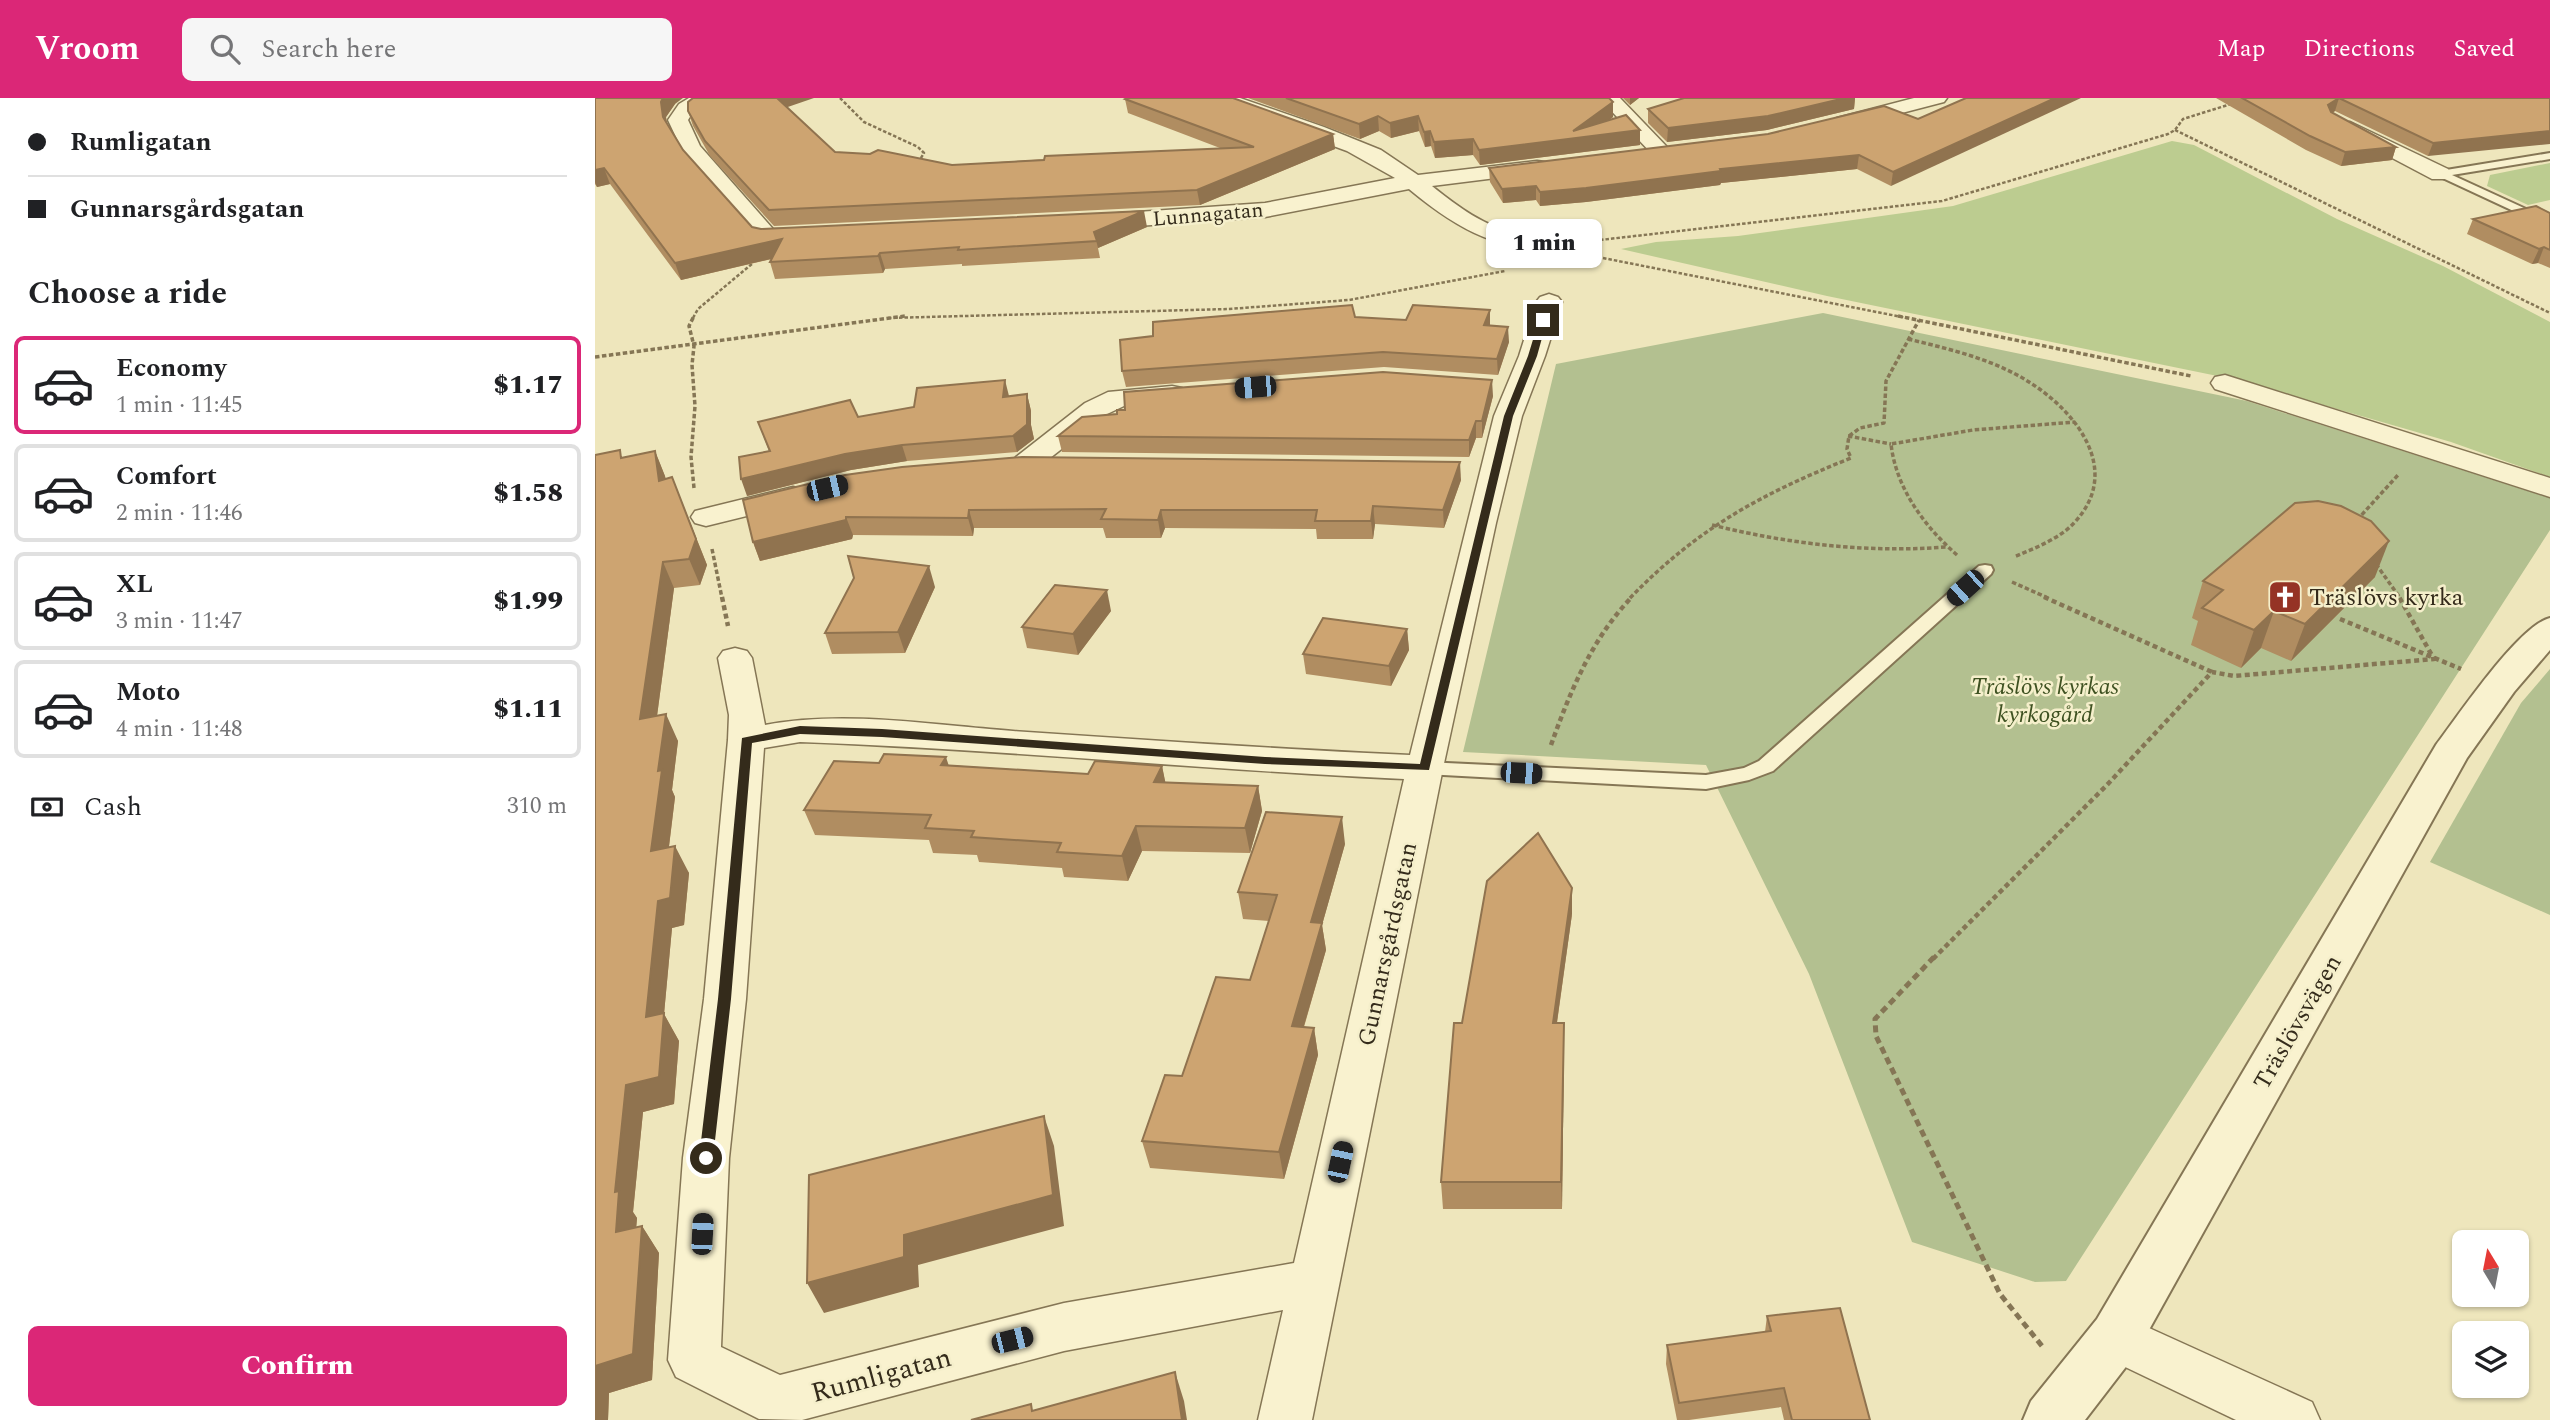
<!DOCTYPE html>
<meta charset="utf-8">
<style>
:root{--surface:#fff;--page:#f6f6f6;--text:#202124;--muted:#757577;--line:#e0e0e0;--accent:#db2777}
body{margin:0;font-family:Spectral,serif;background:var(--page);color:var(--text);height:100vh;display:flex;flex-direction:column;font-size:26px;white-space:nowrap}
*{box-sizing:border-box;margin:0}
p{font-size:23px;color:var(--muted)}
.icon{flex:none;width:38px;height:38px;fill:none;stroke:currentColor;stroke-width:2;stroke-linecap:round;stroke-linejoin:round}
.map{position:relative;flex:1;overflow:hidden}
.drawer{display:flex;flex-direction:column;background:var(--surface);width:595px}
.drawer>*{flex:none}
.guide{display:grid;align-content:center;height:154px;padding:0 28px;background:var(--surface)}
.needle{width:46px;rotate:350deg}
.buttons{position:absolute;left:1857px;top:1132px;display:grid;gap:14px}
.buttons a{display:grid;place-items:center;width:77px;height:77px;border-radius:10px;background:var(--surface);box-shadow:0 2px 5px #0004;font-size:35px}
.end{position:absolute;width:32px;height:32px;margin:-16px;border:9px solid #342b1b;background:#fff;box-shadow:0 0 0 4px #fff}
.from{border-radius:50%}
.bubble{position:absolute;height:49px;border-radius:10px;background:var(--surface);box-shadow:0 2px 5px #0004;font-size:23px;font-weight:800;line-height:49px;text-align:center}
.car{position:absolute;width:21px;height:42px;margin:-21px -10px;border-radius:9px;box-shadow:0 0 5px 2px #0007;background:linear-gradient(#222 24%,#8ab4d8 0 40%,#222 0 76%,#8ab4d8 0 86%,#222 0)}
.guide b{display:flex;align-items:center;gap:24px;height:66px;font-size:26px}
.guide b+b{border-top:2px solid var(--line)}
.guide i{width:18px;height:18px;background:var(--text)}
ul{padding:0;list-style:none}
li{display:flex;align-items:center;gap:21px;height:98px;margin:0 14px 10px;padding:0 14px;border:4px solid var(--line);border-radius:10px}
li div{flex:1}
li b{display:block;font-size:26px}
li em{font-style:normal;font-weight:800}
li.active{border-color:var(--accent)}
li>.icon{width:63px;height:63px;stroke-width:1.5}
h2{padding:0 28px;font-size:32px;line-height:84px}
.pay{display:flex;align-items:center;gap:18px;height:77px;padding:0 28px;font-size:26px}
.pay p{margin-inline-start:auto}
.button{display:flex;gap:14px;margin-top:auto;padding:14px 28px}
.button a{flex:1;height:80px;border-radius:10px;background:var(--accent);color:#fff;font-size:28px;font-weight:800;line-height:80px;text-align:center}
header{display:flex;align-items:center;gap:42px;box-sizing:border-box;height:98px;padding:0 35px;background:var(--accent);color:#fff}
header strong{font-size:33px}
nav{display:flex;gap:38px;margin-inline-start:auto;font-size:24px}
.search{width:490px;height:63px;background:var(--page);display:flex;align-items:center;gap:18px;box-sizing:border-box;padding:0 24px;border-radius:10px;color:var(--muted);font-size:26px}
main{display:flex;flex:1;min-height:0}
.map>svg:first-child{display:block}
.green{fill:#bccc90}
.cemetery{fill:#b3c090}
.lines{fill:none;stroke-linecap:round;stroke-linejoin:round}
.service-casing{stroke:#857655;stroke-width:4}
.minor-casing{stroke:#857655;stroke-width:3}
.tertiary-casing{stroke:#857655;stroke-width:4}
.path-far3{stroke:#857655;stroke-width:2.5;stroke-dasharray:3.5 2;stroke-linecap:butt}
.path-far2{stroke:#857655;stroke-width:3.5;stroke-dasharray:4.5 2.5;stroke-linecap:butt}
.path-far1{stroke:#857655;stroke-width:4.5;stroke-dasharray:5 3.5;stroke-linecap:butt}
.path{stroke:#857655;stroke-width:5;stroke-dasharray:7 4.5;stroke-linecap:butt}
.service{fill:#f9f2cf;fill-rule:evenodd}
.minor{fill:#f9f2cf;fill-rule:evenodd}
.tertiary{fill:#f9f2cf;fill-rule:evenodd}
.wall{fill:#b08d61}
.shaded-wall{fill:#90734f}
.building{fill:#cda471;stroke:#90734f;stroke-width:2}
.route{fill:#342b1b}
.labels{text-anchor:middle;stroke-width:5;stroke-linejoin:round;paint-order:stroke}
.far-street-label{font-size:21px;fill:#342b1b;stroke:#f5efcb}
.poi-label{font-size:24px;fill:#342b1b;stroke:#f5efcb;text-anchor:start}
.park-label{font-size:24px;font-style:italic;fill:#3e5121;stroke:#f5efcb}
.street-label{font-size:24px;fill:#342b1b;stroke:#f5efcb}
.near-street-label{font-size:28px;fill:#342b1b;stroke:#f5efcb}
</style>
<header>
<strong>Vroom</strong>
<div class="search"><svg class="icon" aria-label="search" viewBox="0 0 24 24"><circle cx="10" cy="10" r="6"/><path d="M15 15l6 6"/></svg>Search here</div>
<nav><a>Map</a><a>Directions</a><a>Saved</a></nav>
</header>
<main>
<section class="drawer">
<div class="guide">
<b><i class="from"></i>Rumligatan</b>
<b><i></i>Gunnarsgårdsgatan</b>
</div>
<h2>Choose a ride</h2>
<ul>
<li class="active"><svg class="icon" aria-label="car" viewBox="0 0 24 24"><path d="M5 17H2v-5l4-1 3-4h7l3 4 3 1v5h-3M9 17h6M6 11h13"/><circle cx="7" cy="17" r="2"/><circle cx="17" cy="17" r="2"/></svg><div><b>Economy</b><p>1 min · 11:45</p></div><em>$1.17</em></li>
<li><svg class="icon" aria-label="car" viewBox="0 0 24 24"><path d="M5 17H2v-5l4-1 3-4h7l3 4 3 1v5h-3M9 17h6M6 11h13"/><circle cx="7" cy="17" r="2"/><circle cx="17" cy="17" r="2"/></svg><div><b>Comfort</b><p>2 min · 11:46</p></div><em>$1.58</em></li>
<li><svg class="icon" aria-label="car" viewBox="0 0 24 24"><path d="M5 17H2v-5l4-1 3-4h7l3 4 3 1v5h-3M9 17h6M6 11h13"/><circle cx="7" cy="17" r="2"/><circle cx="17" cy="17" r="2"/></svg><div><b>XL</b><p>3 min · 11:47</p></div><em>$1.99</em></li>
<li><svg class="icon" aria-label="car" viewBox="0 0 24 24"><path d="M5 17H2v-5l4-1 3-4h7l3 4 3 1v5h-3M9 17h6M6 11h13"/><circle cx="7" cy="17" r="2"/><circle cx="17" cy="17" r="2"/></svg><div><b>Moto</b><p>4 min · 11:48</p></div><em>$1.11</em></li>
</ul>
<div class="pay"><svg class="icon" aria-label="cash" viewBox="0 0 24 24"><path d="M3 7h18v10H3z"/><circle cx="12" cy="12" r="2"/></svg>Cash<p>310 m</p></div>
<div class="button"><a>Confirm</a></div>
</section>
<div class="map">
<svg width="1955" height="1322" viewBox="0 0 1955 1322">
<rect width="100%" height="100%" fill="#eee6bc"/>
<g class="green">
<polygon points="1577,43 1599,47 1742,121 1848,168 1955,224 1955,379 1856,344 1642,282 1232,198 1026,151 1061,144 1143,138 1358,108"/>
<polygon points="1955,65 1955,102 1933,107 1892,88 1895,77"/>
</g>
<g class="cemetery">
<polygon points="1228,215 1652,303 1955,400 1955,432 1471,1183 1440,1184 1317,1144 1214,876 1111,667 868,654 961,266"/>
<polygon points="1955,571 1955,817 1835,764 1926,605"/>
</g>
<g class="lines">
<g class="service-casing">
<g id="service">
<polygon points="1955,55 1955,61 1857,77 1955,122 1955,130 1839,76 1845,73"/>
<polygon points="1390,467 1396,468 1398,472 1396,476 1178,673 1154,682 1111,691 830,676 823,675 820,670 823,665 830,664 1111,677 1149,670 1164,663 1384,468"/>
</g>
</g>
<g class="minor-casing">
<g id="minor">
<polygon points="94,0 119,0 98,14 93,22 105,48 178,131 220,132 224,137 220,142 172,145 164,143 88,54 73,22 84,6"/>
<path d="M616,0h29l84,29 57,23 37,25 119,-14 8,1 3,5 -3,5 -8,1 -105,13c26,21 52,40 85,48 20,5 40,7 59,12l4,5 -4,5 -8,2c-73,-13 -101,-21 -159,-69l-144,28 -170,12 -8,-2 -3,-5 3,-5 8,-2 170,-12 130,-25 -48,-27 -133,-49z"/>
<polygon points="1004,0 1025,0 1073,50 1077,54 1073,58 1059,58"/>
<polygon points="1319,0 1352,0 1349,4 1249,30 1242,28 1239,24 1242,20"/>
<polygon points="1755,24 1853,71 1856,76 1853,81 1837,81 1748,34 1745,30 1748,26"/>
<path d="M954,196l9,3 4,5 -17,54 -23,60 -26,107 -53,245 -131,652h-54l25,-110 -219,41 -262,69 -43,-1 -83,-42 -8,-17 15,-202 21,-159 24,-259 1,-25 -11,-57 5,-7 12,-3 12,3 5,7 13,67c80,-15 167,0 248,6 132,9 264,18 397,24l84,-339 25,-60 17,-54 4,-5zM205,644c202,7 402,28 604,37l-110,484 -230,40 -284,72 -59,-28 8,-189 17,-159 18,-251z"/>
<polygon points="1630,277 1955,380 1955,399 1620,291 1616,285 1620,279"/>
<polygon points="577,288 587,290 591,296 587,302 529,308 510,317 441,371 431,374 421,371 416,365 421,359 490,305 513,294"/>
<polygon points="198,389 209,392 213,398 209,404 111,428 100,425 96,419 100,413"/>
<polygon points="1521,1215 1717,1304 1725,1322 1641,1322 1503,1256 1495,1239 1503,1222"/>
</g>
</g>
<g class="tertiary-casing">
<path id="tertiary" d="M1955,520v32l-36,42 -47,66 -332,597 -50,65h-62l8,-19 66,-82 339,-574c22,-29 83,-120 114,-127z"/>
</g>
<g class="path-far3">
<polyline points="245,0 269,24 323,49 329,55 323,65"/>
<polyline points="1580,32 1955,215"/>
<polyline points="1005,142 1347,103 1573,36 1580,32 1588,21 1636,6"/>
<polyline points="1008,160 1312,220"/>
<polyline points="98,220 103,211 158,165"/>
<polyline points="293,220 634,211 754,202 910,173"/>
</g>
<g class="path-far2">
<polyline points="1303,218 1596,278"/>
<path d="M1313,241c41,10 85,20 121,43 48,30 94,89 45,141 -15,16 -39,25 -60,34"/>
<polyline points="0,259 310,218"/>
<polyline points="1253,338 1296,346"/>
<polyline points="99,390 96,359 100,308 97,267 99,248 94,228 99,218"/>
<polyline points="1762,422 1803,377"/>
<path d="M1117,427c78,19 154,28 234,22"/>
<polyline points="117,451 127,500"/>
<path d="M1362,457c-33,-29 -61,-67 -66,-111l82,-14 102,-8"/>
<polyline points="1781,466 1805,500"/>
<polyline points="1417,484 1453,500"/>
<path d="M1035,500c68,-70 131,-104 221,-140l-4,-9 2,-13 11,-8 24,-5 2,-42 33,-61"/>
</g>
<g class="path-far1">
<polyline points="127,499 133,528"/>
<polyline points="1449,499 1617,574"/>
<polyline points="1745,521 1866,571"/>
<path d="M956,647c19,-53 41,-107 81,-148"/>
<polyline points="1338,861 1511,688 1617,574 1639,578 1839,561 1804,499"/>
</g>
<polyline class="path" points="1339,859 1280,921 1281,938 1405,1196 1447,1248"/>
<use href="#service" class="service"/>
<use href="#minor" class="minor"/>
<use href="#tertiary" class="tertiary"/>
</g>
<g class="wall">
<polygon points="0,0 80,6 71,19 72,26 88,52 157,129 166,131 552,129 503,150 505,160 367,168 367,166 290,171 288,175 180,181 175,164 177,161 86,182 15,86 2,89 0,86"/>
<polygon points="653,0 1014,0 1018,19 1014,22 1045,32 1045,47 885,67 878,57 840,60 836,48 830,49 824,33 796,40 784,33 765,41"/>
<polygon points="1028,0 1044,0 1035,7"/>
<polygon points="1089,0 1260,0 1259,11 1172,32 1072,44 1053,25 1053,11"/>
<polygon points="1621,0 1955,0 1833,58 1740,13 1737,15 1801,49 1797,62 1746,68 1711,52"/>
<polygon points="530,1 738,36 740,51 605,107 179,128 115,58 98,28 93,13 192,9 240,54 357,67 625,50 533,15"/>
<polygon points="1323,21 1296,88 1262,71 1126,85 1125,87 991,104 945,108 941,102 908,105 895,84 894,70"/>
<polygon points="1955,115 1955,170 1943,165 1937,166 1872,136 1878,121"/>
<polygon points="760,219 895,227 914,244 903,277 789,269 531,289 527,273 558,238"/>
<polygon points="432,296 436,313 436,327 439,341 422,354 312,363 256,372 152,398 174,353 163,324 263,319"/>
<polygon points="898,298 887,340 881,340 874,359 467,354 463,338"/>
<polygon points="60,353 71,381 77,379 112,467 105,487 79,490 62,618 83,643 77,692 80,699 74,749 94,775 89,827 77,830 69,916 84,943 79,1006 48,1014 38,1114 42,1120 41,1129 47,1128 64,1155 57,1282 14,1295 13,1322 0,1322 28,360"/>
<polygon points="866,382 849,430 780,426 778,441 722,441 721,431 570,430 566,440 511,440 508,430 379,430 378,438 258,437 257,441 165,463 158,444 148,402"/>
<polygon points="1780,479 1696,563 1666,550 1646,570 1596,547 1603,523 1597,520 1608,483"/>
<polygon points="340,489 310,555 237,556 230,535"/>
<polygon points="516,513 483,557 432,550 427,529"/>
<polygon points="812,531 814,552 796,588 711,576 708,556"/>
<polygon points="353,667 493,676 567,668 570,684 663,688 667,713 655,755 547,753 533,783 469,779 467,770 384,764 382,757 338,755 334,742 220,737 209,712"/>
<polygon points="750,746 727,827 731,852 709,929 719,930 723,957 689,1081 555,1070 547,1043 587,978 655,882 674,823 648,821 643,794"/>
<polygon points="977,816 962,925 969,952 967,1111 848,1111 846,1084"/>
<polygon points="1172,1218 1275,1322 1189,1322 1186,1309 1094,1322 1082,1322 1071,1266 1072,1247 1170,1234"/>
</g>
<g class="shaded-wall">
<polygon points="68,0 88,0 80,6 71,19 73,34 68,19 66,4"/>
<polygon points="180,0 219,0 184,12"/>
<polygon points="1035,0 1044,0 1035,7"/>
<polygon points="1250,0 1260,0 1259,11 1172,32 1072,44 1073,30"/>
<polygon points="1460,0 1486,0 1296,88 1298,74"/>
<polygon points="1744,0 1740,13 1729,20 1733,7"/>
<polygon points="1018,4 1018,19 991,39 1045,32 1045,47 885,67 884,52 978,33"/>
<polygon points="783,18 784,33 765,41 764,26"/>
<polygon points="823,18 824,33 796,40 795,25"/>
<polygon points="835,33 836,48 830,49 829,34"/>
<polygon points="1955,33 1955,46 1833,58 1838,45"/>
<polygon points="738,36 740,51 605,107 602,92"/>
<polygon points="878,41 878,57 840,60 839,44"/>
<polygon points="1801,49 1797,62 1746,68 1750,54"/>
<polygon points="1264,57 1262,71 1126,85 1125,87 991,104 945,108 945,94 1125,71"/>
<polygon points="9,70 15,86 2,89 0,84 0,72"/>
<polygon points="941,88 941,102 908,105 907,91"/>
<polygon points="549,113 552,129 503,150 499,134"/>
<polygon points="187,141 193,157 86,182 80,165"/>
<polygon points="1949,149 1943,165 1937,166 1944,151"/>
<polygon points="285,155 290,171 288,175 283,158"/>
<polygon points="895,212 895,227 889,227"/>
<polygon points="913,229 914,244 903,277 902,261"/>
<polygon points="410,282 414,298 412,316 408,299"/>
<polygon points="897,282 898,298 887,340 887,323"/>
<polygon points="432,296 436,313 436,327 439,341 422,354 418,338"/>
<polygon points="881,323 881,340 874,359 874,342"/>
<polygon points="307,347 312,363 256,372 152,398 146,381 250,356"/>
<polygon points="60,353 70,378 75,408 64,383"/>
<polygon points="865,364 866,382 849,430 848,412"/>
<polygon points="77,379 112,467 105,487 94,461"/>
<polygon points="778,408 780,426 778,441 776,423"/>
<polygon points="374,412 379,430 378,438 373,420"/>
<polygon points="566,412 570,430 566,440 563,422"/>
<polygon points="251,419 258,437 257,441 165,463 158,444"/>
<polygon points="1794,443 1780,479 1696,563 1710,526"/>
<polygon points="68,464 79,490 58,648 45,621"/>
<polygon points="334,468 340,489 310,555 303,534"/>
<polygon points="512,492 516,513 483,557 478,536"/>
<polygon points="1679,513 1666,550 1646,570 1659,532"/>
<polygon points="812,531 814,552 796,588 794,568"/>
<polygon points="71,616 83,643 77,692 80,699 70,780 56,753 63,673"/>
<polygon points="351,659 359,684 346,667"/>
<polygon points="567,668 572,692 559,684"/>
<polygon points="663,688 667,713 655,755 650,730"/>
<polygon points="747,719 750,746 727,827 731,852 701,955 697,928 716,824"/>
<polygon points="541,728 547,753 533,783 527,758"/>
<polygon points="80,748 94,775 89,827 77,830 69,916 84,943 79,1006 48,1014 38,1114 42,1120 39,1161 21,1134 20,1094 31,987 51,919 63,803"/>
<polygon points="977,790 977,816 958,952 958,925"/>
<polygon points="969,925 969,952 967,1111 966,1084"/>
<polygon points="719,930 723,957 689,1081 684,1054"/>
<polygon points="449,1018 459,1048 469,1128 323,1167 324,1189 229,1215 212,1185 309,1137"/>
<polygon points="47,1128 64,1155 57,1282 14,1295 13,1322 0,1322 0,1268"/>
<polygon points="580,1274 589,1303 592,1322 587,1322"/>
</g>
<g class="building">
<polygon points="0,0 68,0 66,4 68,19 88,52 157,129 166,131 549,113 499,134 502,143 363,152 364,149 285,155 283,158 175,164 187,141 80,165 9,70 0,72"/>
<polygon points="98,0 182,0 240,54 275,56 283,52 357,67 449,62 450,58 659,49 530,1 532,0 638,0 738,36 602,92 174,112 110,43 93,13 93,4"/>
<polygon points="691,0 1014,0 1018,4 978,33 1031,17 1045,32 884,52 878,41 839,44 835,33 829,34 823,18 795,25 783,18 764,26"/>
<polygon points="1089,0 1250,0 1173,18 1073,30 1053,11"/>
<polygon points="1371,0 1460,0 1298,74 1264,57 1125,71 1126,73 991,90 945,94 941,88 907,91 894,70 1173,36 1289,8 1323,21"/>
<polygon points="1647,0 1955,0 1955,33 1838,45 1744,0 1733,7 1736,14 1801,49 1750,54 1715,38"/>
<polygon points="1941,108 1955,115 1955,152 1949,149 1944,151 1878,121"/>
<polygon points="757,207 760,219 811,222 818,207 895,212 889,227 913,229 902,261 788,254 527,273 525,242 558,238 558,224"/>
<polygon points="788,274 897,282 887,323 881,323 874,342 463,338 487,319 522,316 522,312 530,312 529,294"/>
<polygon points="410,282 408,299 432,296 432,325 435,324 418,338 307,347 250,356 146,381 144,359 175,353 163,324 255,302 263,319 319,309 322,290"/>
<polygon points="25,352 26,360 60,353 64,383 77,379 101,441 94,461 68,464 45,621 71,616 63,673 67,672 56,753 80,748 75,800 63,803 51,919 69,915 64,979 31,987 20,1094 24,1093 21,1134 47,1128 38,1256 0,1268 0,357"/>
<polygon points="427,359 865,364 848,412 778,408 776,423 720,423 722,412 566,412 563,422 506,421 511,411 374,412 373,420 251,419 251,422 158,444 148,402 250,377 307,369"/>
<polygon points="1723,403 1746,408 1776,423 1794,443 1710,526 1679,513 1659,532 1607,510 1628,492 1608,483 1700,405"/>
<polygon points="253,458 334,468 303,534 230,535 259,480"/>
<polygon points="460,487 512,492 478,536 427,529"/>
<polygon points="728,520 812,531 794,568 708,556"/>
<polygon points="289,656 351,659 346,667 493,676 500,663 567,668 559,684 663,688 650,730 541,728 527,758 462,754 466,745 376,739 379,733 330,730 336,717 209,712 239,663 284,665"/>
<polygon points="671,714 747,719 716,824 727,825 697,928 719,930 684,1054 547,1043 570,977 587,978 621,879 655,882 682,797 643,794"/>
<polygon points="943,735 977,790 958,925 969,925 966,1084 846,1084 859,925 867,925 892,783"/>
<polygon points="449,1018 458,1097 309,1137 309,1159 212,1185 214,1077"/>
<polygon points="1245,1210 1275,1322 1197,1322 1189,1290 1084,1305 1072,1247 1176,1233 1172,1218"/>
<polygon points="580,1274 587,1322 376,1322 436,1306 437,1313"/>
</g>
<polygon class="route" points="948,220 952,222 942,258 918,318 834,672 670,666 287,639 205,636 157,645 136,901 118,1060 111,1066 106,1064 104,1060 123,901 147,640 205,628 287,631 670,659 825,666 909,318 933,258 944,222"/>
<defs>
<g id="church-square" transform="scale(1.75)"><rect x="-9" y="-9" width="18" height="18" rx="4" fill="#953325" stroke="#f5efcb"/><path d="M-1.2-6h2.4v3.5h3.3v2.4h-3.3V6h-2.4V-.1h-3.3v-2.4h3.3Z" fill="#fff"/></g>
</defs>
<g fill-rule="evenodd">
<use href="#church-square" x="1690" y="499"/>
</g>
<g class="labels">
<g class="far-street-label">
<text transform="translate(613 116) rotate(-5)" y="7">Lunnagatan</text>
</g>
<g class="poi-label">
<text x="1714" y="507">Träslövs kyrka</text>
</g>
<g class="park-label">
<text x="1450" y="596">Träslövs kyrkas<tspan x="1450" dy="28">kyrkogård</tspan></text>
</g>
<g class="street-label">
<text transform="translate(792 846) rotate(-78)" y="8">Gunnarsgårdsgatan</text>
<text transform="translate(1702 924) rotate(-60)" y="8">Träslövsvägen</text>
</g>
<g class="near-street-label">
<text transform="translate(286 1276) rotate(-15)" y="10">Rumligatan</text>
</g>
</g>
</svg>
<div class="buttons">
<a><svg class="needle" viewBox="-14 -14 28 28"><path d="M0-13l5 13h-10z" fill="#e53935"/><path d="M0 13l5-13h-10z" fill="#757577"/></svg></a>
<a><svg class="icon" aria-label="layers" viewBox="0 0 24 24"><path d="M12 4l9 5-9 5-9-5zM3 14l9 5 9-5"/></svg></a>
</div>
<i class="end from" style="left:111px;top:1060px"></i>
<i class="end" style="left:948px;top:222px"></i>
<div class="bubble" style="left:891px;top:121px;width:116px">1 min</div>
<i class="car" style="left:660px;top:289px;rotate:265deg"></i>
<i class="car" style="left:232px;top:390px;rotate:77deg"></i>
<i class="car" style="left:1370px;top:490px;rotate:228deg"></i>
<i class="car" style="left:926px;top:675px;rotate:93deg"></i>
<i class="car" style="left:745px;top:1064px;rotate:12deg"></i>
<i class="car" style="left:107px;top:1136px;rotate:3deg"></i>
<i class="car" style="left:417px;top:1242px;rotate:76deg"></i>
</div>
</main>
